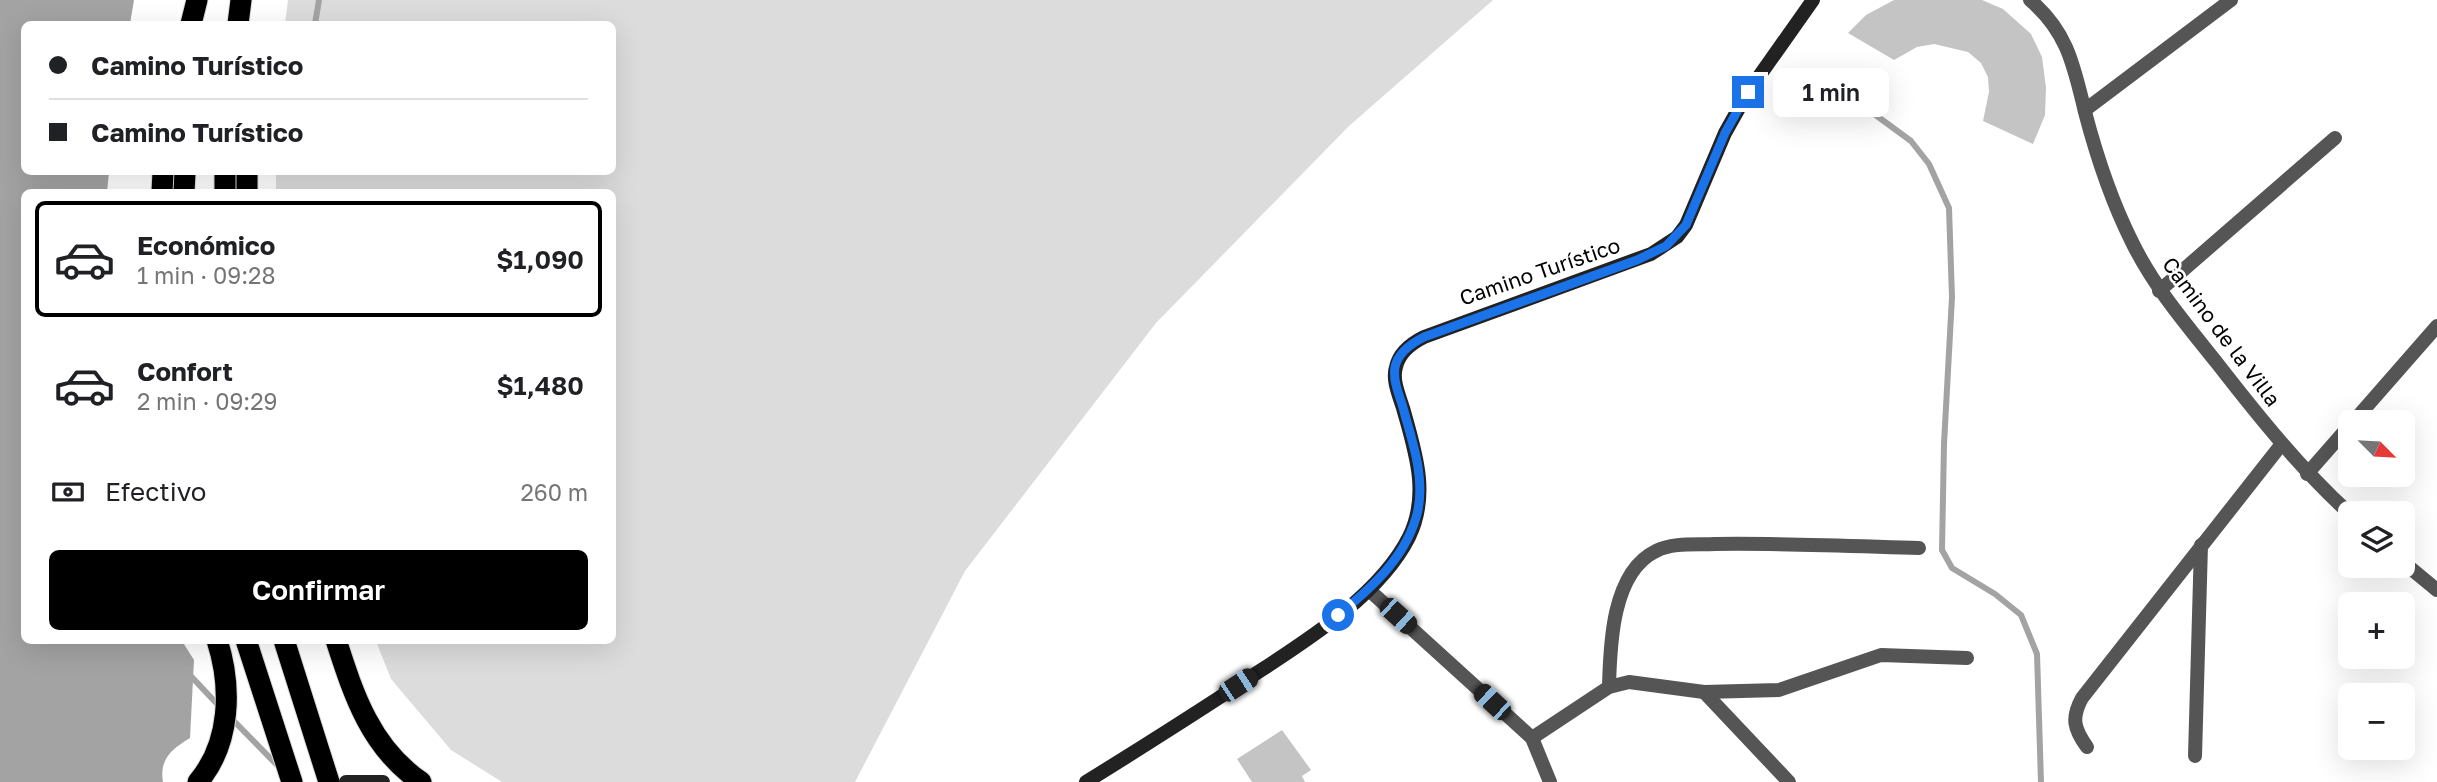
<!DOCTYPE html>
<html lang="es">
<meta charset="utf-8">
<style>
:root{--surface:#fff;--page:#f6f6f6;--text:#202124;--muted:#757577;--line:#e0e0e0;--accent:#000}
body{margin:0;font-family:"Golos Text",sans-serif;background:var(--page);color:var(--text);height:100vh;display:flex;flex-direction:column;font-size:26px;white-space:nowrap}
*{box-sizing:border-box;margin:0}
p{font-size:23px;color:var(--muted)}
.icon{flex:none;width:38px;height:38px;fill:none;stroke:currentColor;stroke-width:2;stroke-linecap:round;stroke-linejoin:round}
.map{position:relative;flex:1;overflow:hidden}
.drawer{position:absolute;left:21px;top:189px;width:595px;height:455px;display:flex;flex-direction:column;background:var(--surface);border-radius:10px;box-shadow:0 7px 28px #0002}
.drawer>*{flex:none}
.banner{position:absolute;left:21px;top:21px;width:595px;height:154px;border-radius:10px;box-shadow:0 7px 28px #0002;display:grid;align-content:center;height:154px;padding:0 28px;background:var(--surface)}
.needle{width:46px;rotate:114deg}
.tools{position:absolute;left:2338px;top:410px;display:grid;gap:14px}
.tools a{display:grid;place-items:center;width:77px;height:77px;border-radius:10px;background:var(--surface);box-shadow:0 7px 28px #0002;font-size:35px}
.end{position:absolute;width:32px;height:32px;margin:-16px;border:9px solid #1a73e8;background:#fff;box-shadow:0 0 0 4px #fff}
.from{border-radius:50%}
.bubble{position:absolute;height:49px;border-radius:10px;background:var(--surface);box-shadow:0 7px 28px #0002;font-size:23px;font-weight:600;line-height:49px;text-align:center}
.car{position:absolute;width:21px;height:42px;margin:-21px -10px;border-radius:9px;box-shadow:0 0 5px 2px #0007;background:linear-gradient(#222 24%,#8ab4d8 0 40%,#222 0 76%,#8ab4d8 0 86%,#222 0)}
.banner b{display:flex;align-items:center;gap:24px;height:66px;font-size:26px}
.banner b+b{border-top:2px solid var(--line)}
.banner i{width:18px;height:18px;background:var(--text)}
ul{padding:12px 0 0;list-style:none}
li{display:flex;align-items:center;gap:21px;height:116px;margin:0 14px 10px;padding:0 14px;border:4px solid transparent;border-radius:10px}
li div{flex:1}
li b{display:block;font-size:26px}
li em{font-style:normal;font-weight:600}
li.active{border-color:var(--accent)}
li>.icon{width:63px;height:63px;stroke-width:1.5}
.pay{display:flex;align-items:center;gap:18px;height:77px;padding:0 28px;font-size:26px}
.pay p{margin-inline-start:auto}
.primary-button{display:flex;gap:14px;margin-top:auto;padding:14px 28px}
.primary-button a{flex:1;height:80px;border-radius:10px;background:var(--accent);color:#fff;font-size:28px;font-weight:600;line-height:80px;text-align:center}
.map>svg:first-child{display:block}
.green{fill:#dcdcdc}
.water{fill:#a3a3a3}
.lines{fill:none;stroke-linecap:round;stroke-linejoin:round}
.stream{stroke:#a3a3a3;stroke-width:6}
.building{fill:#c4c4c4}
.motorway-casing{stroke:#dbdbdb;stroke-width:23}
.minor{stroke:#555;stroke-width:14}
.secondary{stroke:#222;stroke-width:14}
.motorway{stroke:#000;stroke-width:21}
.route{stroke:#1a73e8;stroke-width:9}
.labels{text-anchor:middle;stroke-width:5;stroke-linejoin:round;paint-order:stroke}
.street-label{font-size:21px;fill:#000;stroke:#fff}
</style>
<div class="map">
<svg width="2437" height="782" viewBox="0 0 2437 782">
<rect width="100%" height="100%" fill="#fff"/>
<polygon class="green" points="288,0 1493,0 1349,126 1156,323 965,571 855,782 502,782 451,750 391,679 376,641 612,640 612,192 276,192 276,172 612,172 612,24 285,24"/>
<path class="water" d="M0,0h134l-4,24h-106v148h85l-2,20h-83v448l158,1 12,19 -4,78c-18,11 -31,21 -27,44h-163z"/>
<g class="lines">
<g class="stream">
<polyline points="315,24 319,0"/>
<polyline points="1786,72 1810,73 1832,83 1911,141 1929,164 1949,208 1952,297 1944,444 1942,550 1952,568 1995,594 2021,615 2037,654 2041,782"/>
<polyline points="188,673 219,706"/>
<polyline points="229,716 280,768"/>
</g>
</g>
<g class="building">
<polygon points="1894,0 1982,0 2003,9 2031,34 2042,57 2046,88 2045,115 2033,144 1983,121 1989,92 1988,77 1981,63 1968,52 1934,44 1917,47 1894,60 1848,33 1866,15"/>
<polygon points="1282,730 1311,770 1302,776 1305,782 1252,782 1237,759"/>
</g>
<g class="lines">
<g class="motorway-casing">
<g id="motorway">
<polyline points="191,24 197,0"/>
<polyline points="238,24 241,0"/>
<polyline points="247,172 247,192"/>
<polyline points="162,192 163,172"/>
<polyline points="184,192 185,172"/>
<polyline points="225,192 225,172"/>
<polyline points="246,640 292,782"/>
<polyline points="284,640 329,782"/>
<path d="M336,640c18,56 35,108 85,142"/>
<path d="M198,782c33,-39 34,-95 19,-142"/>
</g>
</g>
<g class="minor">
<path d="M2030,0c38,32 44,67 55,112 11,42 27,90 47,130 22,45 54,82 85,121 42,54 83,105 133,151"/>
<polyline points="2085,110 2231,0"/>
<polyline points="2159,291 2335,138"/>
<polyline points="2353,422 2437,326"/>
<polyline points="2307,474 2350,425"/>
<polyline points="2403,562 2437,590"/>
<polyline points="1369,590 1532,738 1550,782"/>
<path d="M1609,687c1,-42 3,-115 47,-136 17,-9 41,-6 59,-7 68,-1 136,2 204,4"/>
<polyline points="1704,692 1789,782"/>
<polyline points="1532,738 1609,687 1629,682 1704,692 1779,690 1881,655 1967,658"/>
<path d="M2087,747c-13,-18 -16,-29 -5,-49l199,-253"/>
<polyline points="2195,756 2201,545"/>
</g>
<g class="secondary">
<polyline points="346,782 383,782"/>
<path d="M1086,782c50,-31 99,-62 148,-94 58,-39 143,-87 175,-151 21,-43 6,-86 -6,-129 -4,-13 -11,-28 -7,-41 3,-14 16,-24 28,-30l227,-83 26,-17 9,-12 39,-92 23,-41 65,-92"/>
</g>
<use href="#motorway" class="motorway"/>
</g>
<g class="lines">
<path class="route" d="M1338,615c35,-28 70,-60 80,-105 7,-36 -7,-72 -16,-106 -4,-12 -9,-24 -7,-37 3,-14 17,-24 29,-30l213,-77 29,-14 20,-21 39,-92 23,-41"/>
</g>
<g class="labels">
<g class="street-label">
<text transform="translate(1540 272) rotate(-19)" y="7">Camino Turístico</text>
<text transform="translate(2221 332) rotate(53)" y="7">Camino de la Villa</text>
</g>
</g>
</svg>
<div class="tools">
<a><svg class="needle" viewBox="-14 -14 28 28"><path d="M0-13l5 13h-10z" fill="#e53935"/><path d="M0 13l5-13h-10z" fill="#757577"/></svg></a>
<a><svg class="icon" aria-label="layers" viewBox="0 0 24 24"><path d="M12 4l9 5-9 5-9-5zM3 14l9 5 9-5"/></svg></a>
<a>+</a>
<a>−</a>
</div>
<i class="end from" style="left:1338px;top:615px"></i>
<i class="end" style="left:1748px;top:92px"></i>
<div class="bubble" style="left:1773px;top:68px;width:116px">1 min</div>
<i class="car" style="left:1398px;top:616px;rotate:132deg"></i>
<i class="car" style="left:1238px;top:685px;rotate:57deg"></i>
<i class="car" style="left:1492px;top:702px;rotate:313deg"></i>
<div class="banner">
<b><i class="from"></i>Camino Turístico</b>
<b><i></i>Camino Turístico</b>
</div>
<section class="drawer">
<ul>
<li class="active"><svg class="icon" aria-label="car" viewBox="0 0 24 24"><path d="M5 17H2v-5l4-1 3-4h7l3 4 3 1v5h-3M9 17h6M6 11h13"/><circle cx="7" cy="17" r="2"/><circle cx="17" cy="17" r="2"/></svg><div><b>Económico</b><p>1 min · 09:28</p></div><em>$1,090</em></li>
<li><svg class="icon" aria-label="car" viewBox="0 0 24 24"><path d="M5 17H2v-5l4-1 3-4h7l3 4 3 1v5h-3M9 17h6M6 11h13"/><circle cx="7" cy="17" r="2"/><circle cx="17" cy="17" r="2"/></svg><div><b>Confort</b><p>2 min · 09:29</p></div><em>$1,480</em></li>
</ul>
<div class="pay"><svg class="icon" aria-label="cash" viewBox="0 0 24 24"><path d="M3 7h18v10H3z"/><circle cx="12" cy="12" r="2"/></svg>Efectivo<p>260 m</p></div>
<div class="primary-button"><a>Confirmar</a></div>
</section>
</div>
